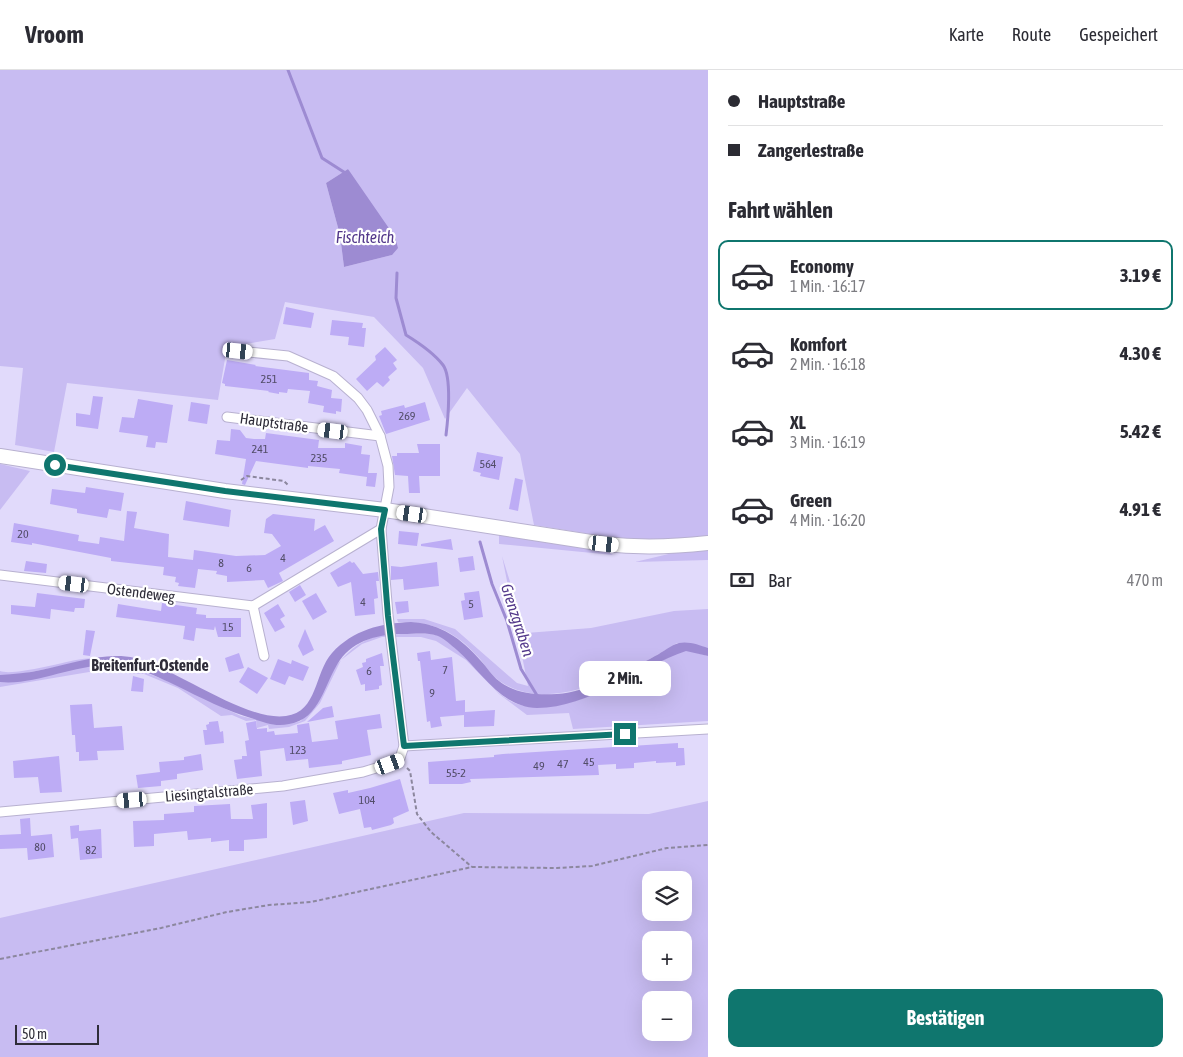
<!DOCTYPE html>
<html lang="de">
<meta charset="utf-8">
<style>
:root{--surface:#fff;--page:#f2f2f3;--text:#2b2b33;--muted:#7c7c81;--line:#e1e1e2;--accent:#0f766e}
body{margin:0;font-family:"Asap Condensed",sans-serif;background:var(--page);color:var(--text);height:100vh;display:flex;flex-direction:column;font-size:19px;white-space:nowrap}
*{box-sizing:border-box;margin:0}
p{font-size:16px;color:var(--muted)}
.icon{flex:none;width:28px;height:28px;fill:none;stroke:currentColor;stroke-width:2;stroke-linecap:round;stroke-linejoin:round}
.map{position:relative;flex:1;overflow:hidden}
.sheet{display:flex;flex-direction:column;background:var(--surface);width:475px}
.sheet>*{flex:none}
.top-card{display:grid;align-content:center;height:110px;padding:0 20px;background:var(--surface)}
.controls{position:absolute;left:642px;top:801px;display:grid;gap:10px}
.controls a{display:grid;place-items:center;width:50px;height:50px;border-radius:10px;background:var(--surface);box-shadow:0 5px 20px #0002;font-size:25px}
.scale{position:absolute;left:15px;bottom:12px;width:84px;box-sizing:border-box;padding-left:5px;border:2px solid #2f2d39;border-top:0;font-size:14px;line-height:18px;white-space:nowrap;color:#2f2d39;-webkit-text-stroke:4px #fff;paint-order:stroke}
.end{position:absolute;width:22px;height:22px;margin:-11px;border:6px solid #0f766e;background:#fff;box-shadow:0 0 0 2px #fff}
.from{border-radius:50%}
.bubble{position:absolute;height:35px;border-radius:10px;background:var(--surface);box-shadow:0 5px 20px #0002;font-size:16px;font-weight:700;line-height:35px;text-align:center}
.car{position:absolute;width:15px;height:30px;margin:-15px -8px;border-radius:6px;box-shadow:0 0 4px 1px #0007;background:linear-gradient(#fff 24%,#345 0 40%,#fff 0 76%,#345 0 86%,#fff 0)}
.top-card b{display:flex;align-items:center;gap:18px;height:48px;font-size:19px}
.top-card b+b{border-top:1px solid var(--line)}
.top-card i{width:12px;height:12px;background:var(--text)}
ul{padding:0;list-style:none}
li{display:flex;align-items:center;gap:15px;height:70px;margin:0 10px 8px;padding:0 10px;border:2px solid transparent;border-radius:10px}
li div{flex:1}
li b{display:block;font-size:19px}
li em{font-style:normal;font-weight:700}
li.on{border-color:var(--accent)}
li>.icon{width:45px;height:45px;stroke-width:1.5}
h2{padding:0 20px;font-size:22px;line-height:60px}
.pay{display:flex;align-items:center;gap:12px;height:55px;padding:0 20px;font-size:19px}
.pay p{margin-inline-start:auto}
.action{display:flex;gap:10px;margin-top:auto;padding:10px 20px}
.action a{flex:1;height:58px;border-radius:10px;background:var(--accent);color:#fff;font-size:20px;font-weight:700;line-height:58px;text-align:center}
header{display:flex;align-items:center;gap:30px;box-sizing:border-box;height:70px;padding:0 25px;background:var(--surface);border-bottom:1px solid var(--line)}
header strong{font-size:24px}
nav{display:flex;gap:28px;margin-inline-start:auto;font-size:18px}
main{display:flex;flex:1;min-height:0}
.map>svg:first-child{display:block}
.green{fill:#c8bcf2;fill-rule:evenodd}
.water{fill:#9d8bd2}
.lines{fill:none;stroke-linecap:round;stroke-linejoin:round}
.stream{stroke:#9d8bd2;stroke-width:3}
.building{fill:#bdacf5}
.minor-casing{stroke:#b8b1d0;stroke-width:11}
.primary-casing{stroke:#b8b1d0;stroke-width:16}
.path{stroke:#8c879e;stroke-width:2;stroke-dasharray:4 2.5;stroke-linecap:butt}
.minor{stroke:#fff;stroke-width:9}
.primary{stroke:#fff;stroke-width:14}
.route{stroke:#0f766e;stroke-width:6}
.labels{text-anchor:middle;stroke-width:4.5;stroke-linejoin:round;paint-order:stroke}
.number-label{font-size:12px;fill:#524d68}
.street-label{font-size:15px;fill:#2f2d39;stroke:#fff}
.water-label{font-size:16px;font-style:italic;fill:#52378a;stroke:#fff}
.neighbourhood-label{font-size:16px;font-weight:bold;fill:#2f2d39;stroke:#fff}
</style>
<header>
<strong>Vroom</strong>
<nav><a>Karte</a><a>Route</a><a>Gespeichert</a></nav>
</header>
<main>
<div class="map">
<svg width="708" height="987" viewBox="0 0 708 987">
<rect width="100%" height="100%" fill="#e1dafb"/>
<g class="green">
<path d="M0,0h708v490l-73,2 42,-10 -37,-10 -106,-17 -14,-71 -53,-66 -22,31 -22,-51 -49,-51 -89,-15 -10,37 -48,8 -9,53 -151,-17 -13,69 -39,-7 8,-77 -23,-2zM348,99l44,86 -48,12 -4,-32 -14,-52z"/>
<polygon points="0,394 30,401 0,440"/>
<polygon points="499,461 601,478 613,485 499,474"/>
<path d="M502,486l24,77 65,-5 83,-17 34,-2v39l-31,-5c-46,28 -125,73 -176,39 -8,-5 -15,-15 -21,-23 -24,-27 -45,-38 -82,-37l-1,-3h27l31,10 62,54 11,3z"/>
<path d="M401,564c12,0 27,-2 38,2 37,15 50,73 99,71 54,-1 100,-39 148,-57l22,6v65l-135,8 -4,-16 -42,2 -28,-21 -33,-34 -30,-19 -15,-4h-39l-20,7 -21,16 -21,43 -15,18 -16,6 -20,2 -1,-4 -11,3 -1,-8 -10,1 -14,-6 -11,1 -43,-28 -34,-14 -49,-3 -95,16v-16c13,5 60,-8 76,-11 11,-2 21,-2 31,-3l-86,17 3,6c26,-4 51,-15 76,-15 47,-1 98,32 141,51 22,5 38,11 60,5 19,-30 39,-76 77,-85 7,-2 15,-1 23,-2z"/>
<path d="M708,731v256h-708v-139l464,-105 185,1zM651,810h33v32h-33zM651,870h33v32h-33zM651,930h33v32h-33z"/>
</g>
<g class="water">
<polygon points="348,99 395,167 398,178 392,185 344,197 340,165 326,113"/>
<path d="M411,552c30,2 50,16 70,39 6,6 11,15 18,20 16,13 38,14 58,13 31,-2 71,-23 98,-38 8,-4 16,-11 24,-13 10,-2 20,2 29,5v8l-22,-5c-47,16 -97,57 -149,57 -37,-1 -56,-37 -80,-58 -6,-5 -12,-11 -19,-14 -11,-4 -24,-2 -35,-2 -23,0 -49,6 -63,26 -16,23 -19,59 -51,64 -13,3 -23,-1 -35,-5 -27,-8 -53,-21 -79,-34 -15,-7 -31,-15 -47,-18 -46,-9 -87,19 -128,15v-7c14,-1 28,-2 41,-5 30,-6 64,-19 94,-12 42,11 111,64 151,58 32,-4 28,-43 46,-63 21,-23 49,-30 79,-31z"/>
</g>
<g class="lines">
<g class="stream">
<polyline points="288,0 322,88 347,104"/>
<path d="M397,203l-1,25 10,37c13,8 27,17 37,30 9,12 5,54 3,70"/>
<polyline points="480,472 492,514 507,551 521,599 538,627"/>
</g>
</g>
<g class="building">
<polygon points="286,237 314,243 311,258 283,254"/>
<polygon points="332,250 363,253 362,258 366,258 364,277 348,275 349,267 330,265"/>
<polygon points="385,277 397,290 393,293 397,299 388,307 390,310 383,317 377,312 367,321 356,309 376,290 375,286"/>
<polygon points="227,290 256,295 255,296 309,303 309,310 318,311 317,316 332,320 331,328 342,329 341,342 336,341 336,344 323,342 324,336 308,333 310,321 288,319 287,323 279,322 279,324 268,322 269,321 225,316 225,314 222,313"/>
<polygon points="93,326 103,327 98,359 76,356 76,343 90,345"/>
<polygon points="138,329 173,335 167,373 156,372 155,378 146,377 148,366 119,362 122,347 134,348"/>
<polygon points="191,332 210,335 207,354 188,351"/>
<polygon points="425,332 430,350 386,364 379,346 382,345 381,341 404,335 405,338"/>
<polygon points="231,359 240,360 246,368 254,369 265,369 266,363 319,370 318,378 345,378 345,373 362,376 361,384 370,385 368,403 377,403 375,417 366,416 367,407 339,403 340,399 308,396 308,398 256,391 245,415 242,414 246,389 215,384 217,370 230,371"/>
<polygon points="417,374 440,374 440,406 419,406 420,423 409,423 408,406 395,405 392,386 397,386 397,383 419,383"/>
<polygon points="477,382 503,387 499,410 480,406 481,403 473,401"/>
<polygon points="515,408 523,410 518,441 509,439"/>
<polygon points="86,417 124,423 121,441 109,439 107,448 77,443 77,439 50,434 52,419 85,423"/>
<polygon points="186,431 231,440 229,457 183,450"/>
<polygon points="127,441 137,442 134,458 169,464 168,487 193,490 194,480 236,486 265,485 281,476 272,464 264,463 266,449 273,444 315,449 314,461 325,455 334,471 279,503 283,511 268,518 264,510 227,512 227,506 216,504 217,501 198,499 195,518 178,516 179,513 175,512 176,507 163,505 164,497 111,491 111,488 32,473 32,475 11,472 14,453 79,465 78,471 99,474 100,467 124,471"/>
<polygon points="399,461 419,463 417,476 398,474"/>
<polygon points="451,469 453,480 421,476 421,474"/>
<polygon points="473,486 475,500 460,502 458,488"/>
<polygon points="26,491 47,494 46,503 24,501"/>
<polygon points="350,491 352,493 354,492 363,504 378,502 379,511 376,511 378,528 374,529 375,544 355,546 351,512 338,517 330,503"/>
<polygon points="437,492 439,516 404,520 403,509 391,510 391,496 401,497"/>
<polygon points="300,515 306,525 295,532 289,522"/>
<polygon points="479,521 483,547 464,550 461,531 465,530 464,523"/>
<polygon points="37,523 85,529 84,538 75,538 74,542 51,539 50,549 11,544 11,535 35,537"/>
<polygon points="316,523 327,542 313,550 302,531"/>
<polygon points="408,531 409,542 397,544 395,532"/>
<polygon points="162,533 197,538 196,544 206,545 206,548 241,548 241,567 218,567 215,556 214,560 196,558 194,571 183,569 185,556 116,547 118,534 161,541"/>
<polygon points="278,534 285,546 280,549 285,557 275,562 264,543"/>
<polygon points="305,559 314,580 303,586 298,576"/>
<polygon points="86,560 95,561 90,586 83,585"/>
<polygon points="430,581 431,590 452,587 456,631 465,630 465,642 495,640 494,656 464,657 464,645 440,647 442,656 431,658 430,651 427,652 420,591 418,591 417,583"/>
<polygon points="239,583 244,598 229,602 225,588"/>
<polygon points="382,583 384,596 380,596 382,615 379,616 379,619 365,621 365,614 361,615 356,600 363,597 362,593 366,592 366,589"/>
<polygon points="278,589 291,594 292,590 309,597 303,611 289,606 285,615 270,609"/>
<polygon points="248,597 268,608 257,624 239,612"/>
<polygon points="133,606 144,609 143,622 131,621"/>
<polygon points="92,634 94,658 122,656 124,680 97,681 98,690 79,691 79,682 76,682 75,665 72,665 70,635"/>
<polygon points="332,636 334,647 307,652 323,638"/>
<polygon points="380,644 382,658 367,660 371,685 342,691 342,694 309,698 308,689 286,691 284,678 260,681 262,706 237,709 234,690 242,689 242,686 247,686 245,671 249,670 246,653 256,651 257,659 267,658 267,662 274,661 275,665 298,663 297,655 309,653 312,672 338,669 335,651"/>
<polygon points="218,651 220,662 223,661 224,673 205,675 203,660 207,660 206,655 209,654 209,652"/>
<polygon points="678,673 678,678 684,678 685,695 676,696 676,692 656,693 656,691 634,693 634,698 616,699 616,694 598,695 599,705 470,709 471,712 462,714 429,714 428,692 494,687 494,685 503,684"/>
<polygon points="201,684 203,700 177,704 177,709 161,711 161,716 138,718 136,705 160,702 159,692 184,690 184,687"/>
<polygon points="59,686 62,722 40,723 38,707 14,708 13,691"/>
<polygon points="400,709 409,741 393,748 394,753 391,755 372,760 371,757 364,758 360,739 339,744 333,723 348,720 348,723 370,718"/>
<polygon points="305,730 308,751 293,755 290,732"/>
<polygon points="267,733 267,768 244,770 244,781 229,781 229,770 211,772 211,768 188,770 187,761 154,764 154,776 134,777 133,751 164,750 164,744 194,742 194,736 230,734 231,749 253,749 251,735"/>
<polygon points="30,748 31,766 52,764 54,787 28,790 27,778 0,779 0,765 21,764 20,749"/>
<polygon points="79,755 79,761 101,759 102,788 80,790 78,768 71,769 70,756"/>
</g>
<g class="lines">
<g class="minor-casing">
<g id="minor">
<polyline points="227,347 380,366"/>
<polyline points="0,505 253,536 381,459"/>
<polyline points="253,536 264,586"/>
<polyline points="404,676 708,659"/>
<polyline points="0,742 283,716 363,702 399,691 404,676 388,545 381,459 389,417 388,396 380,366 367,340 358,328 333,306 288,286 238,281"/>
</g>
</g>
<g class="primary-casing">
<path id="primary" d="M0,386l225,35 160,19 219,34c36,4 68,3 104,-1"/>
</g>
<g class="path">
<polyline points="241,410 247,406 284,411 288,415"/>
<polyline points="407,698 410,701 417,744 431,762 472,797"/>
<polyline points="0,889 161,858 227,842 269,835 311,832 472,797 557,798 592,796 667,778 708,775"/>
</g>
<use href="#minor" class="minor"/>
<use href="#primary" class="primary"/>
</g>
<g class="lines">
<polyline class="route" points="55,395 225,421 385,440 381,459 388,546 404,676 625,664"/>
</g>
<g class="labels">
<g class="number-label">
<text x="269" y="313">251</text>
<text x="407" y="350">269</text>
<text x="260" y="383">241</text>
<text x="319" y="392">235</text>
<text x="488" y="398">564</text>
<text x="23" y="468">20</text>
<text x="283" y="492">4</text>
<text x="221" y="497">8</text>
<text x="249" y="502">6</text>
<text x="363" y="536">4</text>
<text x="471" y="538">5</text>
<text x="228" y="561">15</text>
<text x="445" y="604">7</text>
<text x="369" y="605">6</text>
<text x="432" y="627">9</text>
<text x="298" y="684">123</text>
<text x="589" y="696">45</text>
<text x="563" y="698">47</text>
<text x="539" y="700">49</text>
<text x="456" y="707">55-2</text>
<text x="367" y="734">104</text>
<text x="40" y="781">80</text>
<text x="91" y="784">82</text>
</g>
<g class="street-label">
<text transform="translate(274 353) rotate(8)" y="5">Hauptstraße</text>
<text transform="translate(141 523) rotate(7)" y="5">Ostendeweg</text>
<text transform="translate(209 723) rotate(-5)" y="5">Liesingtalstraße</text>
</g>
<g class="water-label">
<text x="365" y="173">Fischteich</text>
<text transform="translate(518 550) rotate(72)" y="6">Grenzgraben</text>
</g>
<g class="neighbourhood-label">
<text x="150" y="601">Breitenfurt-Ostende</text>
</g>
</g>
</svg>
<div class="controls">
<a><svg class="icon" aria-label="layers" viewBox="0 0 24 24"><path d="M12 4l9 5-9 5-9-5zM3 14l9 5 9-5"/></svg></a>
<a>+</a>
<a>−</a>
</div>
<div class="scale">50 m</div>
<i class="end from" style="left:55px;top:395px"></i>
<i class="end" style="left:625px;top:664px"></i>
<div class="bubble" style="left:579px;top:591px;width:92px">2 Min.</div>
<i class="car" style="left:238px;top:281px;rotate:96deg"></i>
<i class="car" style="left:333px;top:361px;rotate:277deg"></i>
<i class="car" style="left:412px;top:444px;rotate:278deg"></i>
<i class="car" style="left:604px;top:474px;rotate:96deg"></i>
<i class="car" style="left:74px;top:514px;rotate:277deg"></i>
<i class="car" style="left:390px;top:694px;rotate:70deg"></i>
<i class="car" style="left:132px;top:730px;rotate:265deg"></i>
</div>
<section class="sheet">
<div class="top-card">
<b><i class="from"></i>Hauptstraße</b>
<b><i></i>Zangerlestraße</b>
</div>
<h2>Fahrt wählen</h2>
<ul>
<li class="on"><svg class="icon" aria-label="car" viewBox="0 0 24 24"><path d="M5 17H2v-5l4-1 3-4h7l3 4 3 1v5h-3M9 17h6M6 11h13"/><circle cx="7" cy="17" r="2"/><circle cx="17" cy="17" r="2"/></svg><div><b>Economy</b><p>1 Min. · 16:17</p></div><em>3.19 €</em></li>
<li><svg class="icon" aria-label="car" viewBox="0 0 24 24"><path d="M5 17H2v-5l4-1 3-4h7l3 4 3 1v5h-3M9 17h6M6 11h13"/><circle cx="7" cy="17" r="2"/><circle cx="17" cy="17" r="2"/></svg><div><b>Komfort</b><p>2 Min. · 16:18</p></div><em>4.30 €</em></li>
<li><svg class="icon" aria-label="car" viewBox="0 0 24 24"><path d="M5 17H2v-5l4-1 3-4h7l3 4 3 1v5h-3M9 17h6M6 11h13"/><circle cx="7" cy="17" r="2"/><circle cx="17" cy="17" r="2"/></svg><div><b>XL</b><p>3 Min. · 16:19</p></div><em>5.42 €</em></li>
<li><svg class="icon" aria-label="car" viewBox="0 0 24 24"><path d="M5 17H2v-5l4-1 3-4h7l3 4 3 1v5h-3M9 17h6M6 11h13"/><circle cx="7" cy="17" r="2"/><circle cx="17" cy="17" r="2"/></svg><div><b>Green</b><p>4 Min. · 16:20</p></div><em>4.91 €</em></li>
</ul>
<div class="pay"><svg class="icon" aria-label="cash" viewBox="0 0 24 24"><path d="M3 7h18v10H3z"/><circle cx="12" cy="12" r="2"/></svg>Bar<p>470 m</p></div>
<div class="action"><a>Bestätigen</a></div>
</section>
</main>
